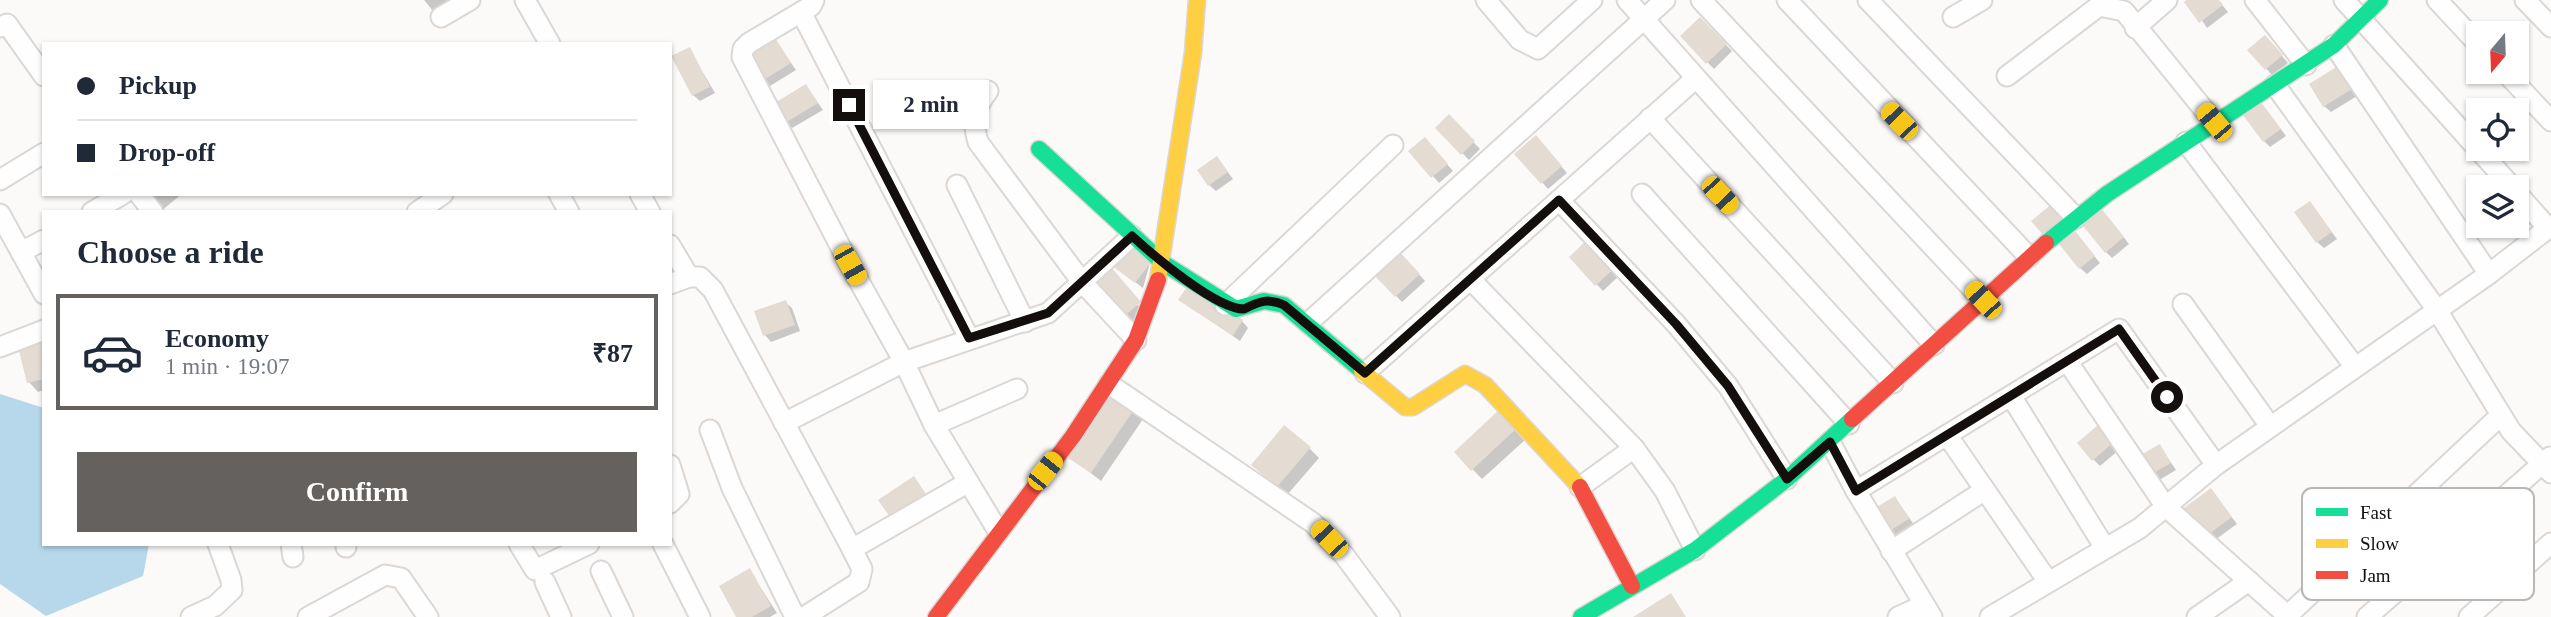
<!DOCTYPE html>
<meta charset="utf-8">
<style>
:root{--surface:#fff;--page:#f6f6f7;--text:#1f2937;--muted:#747a83;--line:#e0e1e3;--accent:#65615f}
body{margin:0;font-family:Georgia,serif;background:var(--page);color:var(--text);height:100vh;display:flex;flex-direction:column;font-size:26px;white-space:nowrap}
*{box-sizing:border-box;margin:0}
p{font-size:23px;color:var(--muted)}
.icon{flex:none;width:38px;height:38px;fill:none;stroke:currentColor;stroke-width:2;stroke-linecap:round;stroke-linejoin:round}
.map{position:relative;flex:1;overflow:hidden}
.details{position:absolute;left:42px;top:210px;width:630px;height:336px;display:flex;flex-direction:column;background:var(--surface);border-radius:0px;box-shadow:0 2px 5px #0004}
.details>*{flex:none}
.top-card{position:absolute;left:42px;top:42px;width:630px;height:154px;border-radius:0px;box-shadow:0 2px 5px #0004;display:grid;align-content:center;height:154px;padding:0 35px;background:var(--surface)}
.needle{width:46px;rotate:199deg}
.tools{position:absolute;left:2466px;top:21px;display:grid;gap:14px}
.tools a{display:grid;place-items:center;width:63px;height:63px;border-radius:0px;background:var(--surface);box-shadow:0 2px 5px #0004;font-size:35px}
.end{position:absolute;width:32px;height:32px;margin:-16px;border:9px solid #140f0d;background:#fff;box-shadow:0 0 0 4px #fff}
.from{border-radius:50%}
.bubble{position:absolute;height:49px;border-radius:0px;background:var(--surface);box-shadow:0 2px 5px #0004;font-size:23px;font-weight:700;line-height:49px;text-align:center}
.car{position:absolute;width:21px;height:42px;margin:-21px -10px;border-radius:9px;box-shadow:0 0 5px 2px #0007;background:linear-gradient(#f5c518 24%,#345 0 40%,#f5c518 0 76%,#345 0 86%,#f5c518 0)}
.top-card b{display:flex;align-items:center;gap:24px;height:66px;font-size:26px}
.top-card b+b{border-top:2px solid var(--line)}
.top-card i{width:18px;height:18px;background:var(--text)}
ul{padding:0;list-style:none}
li{display:flex;align-items:center;gap:21px;height:116px;margin:0 14px 10px;padding:0 21px;border:4px solid transparent;border-radius:0px}
li div{flex:1}
li b{display:block;font-size:26px}
li em{font-style:normal;font-weight:700}
li.selected{border-color:var(--accent)}
li>.icon{width:63px;height:63px;stroke-width:1.5}
h2{padding:0 35px;font-size:32px;line-height:84px}
.cta{display:flex;gap:14px;margin-top:auto;padding:14px 35px}
.cta a{flex:1;height:80px;border-radius:0px;background:var(--accent);color:#fff;font-size:28px;font-weight:700;line-height:80px;text-align:center}
.map>svg:first-child{display:block}
.water{fill:#b7d8eb}
.shadow{fill:#0003}
.building{fill:#e4dbd3}
.lines{fill:none;stroke-linecap:round;stroke-linejoin:round}
.street-casing{stroke:#dbd7d5;stroke-width:23}
.fast-casing{stroke:#dbd7d5;stroke-width:19}
.slow-casing{stroke:#dbd7d5;stroke-width:19}
.jam-casing{stroke:#dbd7d5;stroke-width:19}
.street{stroke:#fffefe;stroke-width:19}
.fast{stroke:#16e098;stroke-width:16}
.slow{stroke:#ffcf43;stroke-width:16}
.jam{stroke:#f24e42;stroke-width:16}
.route{stroke:#140f0d;stroke-width:9}
.key{fill:#fff;stroke:#b8b7b6;stroke-width:2}
.key-label{font-size:19px;fill:#140f0d}
</style>
<div class="map">
<svg width="2551" height="617" viewBox="0 0 2551 617">
<rect width="100%" height="100%" fill="#fcfaf8"/>
<polygon class="water" points="0,394 44,408 44,544 149,544 143,576 46,616 0,584"/>
<g class="shadow">
<polygon points="424,0 448,0 448,1 433,11"/>
<polygon points="2189,0 2218,0 2228,12 2207,28"/>
<polygon points="1700,19 1732,51 1714,69 1682,36"/>
<polygon points="774,38 796,70 770,86 764,80"/>
<polygon points="2271,43 2288,63 2272,75 2250,50"/>
<polygon points="689,49 715,93 700,101 693,95"/>
<polygon points="2344,75 2357,96 2331,112 2324,106"/>
<polygon points="806,86 823,110 792,128 786,122"/>
<polygon points="2267,111 2286,136 2270,147 2264,141"/>
<polygon points="1449,117 1480,149 1469,160 1438,128"/>
<polygon points="1542,144 1567,173 1548,189 1517,154"/>
<polygon points="1431,146 1453,171 1439,183 1411,151"/>
<polygon points="1217,158 1233,179 1216,191 1209,185"/>
<polygon points="146,194 182,194 161,211"/>
<polygon points="2310,203 2337,239 2324,248 2317,242"/>
<polygon points="2106,215 2129,244 2112,258 2106,252"/>
<polygon points="2078,236 2100,263 2087,274 2080,268"/>
<polygon points="1398,252 1425,281 1402,302 1375,274"/>
<polygon points="1571,257 1622,273 1603,291"/>
<polygon points="1150,263 1143,288 1113,265"/>
<polygon points="1093,285 1146,309 1127,325"/>
<polygon points="1181,300 1242,321 1248,328 1240,341"/>
<polygon points="785,302 792,308 800,331 771,342 765,335"/>
<polygon points="44,338 44,390 38,392 29,382"/>
<polygon points="1133,409 1143,419 1101,481 1071,458"/>
<polygon points="1509,421 1526,439 1482,479 1456,452"/>
<polygon points="2098,427 2119,450 2100,466 2093,459"/>
<polygon points="2160,446 2176,470 2156,482 2150,475"/>
<polygon points="1309,448 1319,458 1287,495 1263,475"/>
<polygon points="2211,490 2237,524 2212,542 2206,535"/>
<polygon points="1895,498 1915,526 1894,539 1874,510"/>
<polygon points="750,571 777,613 770,617 738,617"/>
</g>
<g class="building">
<polygon points="2186,0 2219,0 2223,5 2199,23 2184,2"/>
<polygon points="1700,17 1727,44 1706,64 1680,36"/>
<polygon points="2265,35 2283,55 2265,70 2247,50"/>
<polygon points="774,36 791,63 762,81 745,54"/>
<polygon points="690,47 710,87 692,96 671,56"/>
<polygon points="2338,66 2352,89 2323,107 2309,84"/>
<polygon points="806,84 818,103 785,123 773,104"/>
<polygon points="2261,102 2281,129 2263,142 2243,115"/>
<polygon points="1449,114 1475,141 1461,155 1435,128"/>
<polygon points="1536,135 1562,166 1541,184 1514,154"/>
<polygon points="1425,137 1448,164 1431,178 1408,151"/>
<polygon points="1217,156 1228,172 1208,186 1197,170"/>
<polygon points="2310,201 2332,232 2316,243 2294,212"/>
<polygon points="2053,203 2065,216 2043,235 2031,221"/>
<polygon points="2100,207 2124,237 2105,253 2080,222"/>
<polygon points="2072,227 2095,256 2079,269 2056,240"/>
<polygon points="1590,237 1617,266 1595,286 1569,257"/>
<polygon points="1127,244 1152,261 1135,283 1111,265"/>
<polygon points="1398,250 1420,274 1395,297 1373,274"/>
<polygon points="1111,267 1141,302 1120,320 1090,285"/>
<polygon points="1189,284 1243,320 1233,336 1178,300"/>
<polygon points="786,300 795,325 763,336 754,311"/>
<polygon points="44,336 44,379 27,383 17,343"/>
<polygon points="1112,393 1135,408 1091,473 1068,458"/>
<polygon points="1500,409 1517,428 1471,471 1454,452"/>
<polygon points="1284,425 1311,447 1277,487 1251,465"/>
<polygon points="2098,425 2114,442 2092,461 2077,443"/>
<polygon points="2160,444 2171,463 2148,476 2137,457"/>
<polygon points="914,476 928,497 892,520 878,500"/>
<polygon points="2211,488 2232,517 2205,537 2184,508"/>
<polygon points="1895,496 1909,519 1886,533 1872,510"/>
<polygon points="750,568 771,606 752,617 736,617 719,586"/>
<polygon points="1671,593 1686,617 1633,617"/>
</g>
<g class="lines">
<g class="street-casing">
<g id="street">
<polyline points="525,0 550,44"/>
<polyline points="814,0 811,6 749,43 743,49 742,57 850,265 904,362 934,425 998,531"/>
<polyline points="1486,0 1520,40 1538,49 1592,0"/>
<polyline points="1627,0 1934,345"/>
<polyline points="1701,0 1983,300"/>
<polyline points="1787,0 2029,257"/>
<polyline points="1868,0 2076,218"/>
<polyline points="2255,0 2306,65"/>
<polyline points="2344,0 2512,187"/>
<polyline points="2437,0 2478,44"/>
<polyline points="2525,0 2551,27"/>
<polyline points="801,12 969,338"/>
<polyline points="441,17 470,0"/>
<polyline points="1953,17 1982,0"/>
<polyline points="0,27 7,24 44,76"/>
<polyline points="2135,28 2167,0"/>
<polyline points="2334,45 2489,274"/>
<polyline points="2505,72 2551,121"/>
<polyline points="2007,76 2099,6 2124,11 2214,122"/>
<polyline points="2275,85 2437,310 2511,431 2551,473"/>
<path d="M988,91c-14,18 -16,30 -10,51l104,140 54,58"/>
<polyline points="1650,118 1893,383"/>
<polyline points="2186,142 2355,367"/>
<polyline points="0,180 44,153"/>
<polyline points="957,185 1025,322"/>
<polyline points="2516,192 2548,228"/>
<polyline points="139,194 153,212"/>
<polyline points="559,194 569,212"/>
<polyline points="640,194 650,212"/>
<polyline points="1642,194 1849,424"/>
<polyline points="1559,200 1676,324 1728,386 1787,479"/>
<polyline points="92,212 123,194"/>
<polyline points="417,212 443,194"/>
<polyline points="0,214 44,294"/>
<polyline points="670,245 689,277"/>
<polyline points="21,252 44,240"/>
<polyline points="1470,279 1634,448 1665,491 1695,550"/>
<polyline points="670,284 689,277 700,277 713,290 852,549"/>
<polyline points="2183,304 2270,426"/>
<polyline points="1225,305 1393,145"/>
<polyline points="1308,323 1665,0"/>
<polyline points="0,347 44,330"/>
<polyline points="2067,361 2166,507 2289,617"/>
<polyline points="1365,373 1696,78"/>
<polyline points="1109,384 1313,523 1344,555 1390,617"/>
<polyline points="2011,396 2105,548"/>
<polyline points="784,423 904,362 1048,313 1132,236"/>
<polyline points="934,425 1017,389"/>
<polyline points="710,430 732,488 795,617"/>
<polyline points="1947,435 2047,580"/>
<polyline points="1830,442 1856,491 1932,617"/>
<polyline points="670,465 679,494 670,503"/>
<polyline points="1580,487 1634,448"/>
<polyline points="1856,491 2119,329 2216,465"/>
<polyline points="291,544 293,557"/>
<polyline points="346,544 346,547"/>
<polyline points="519,544 535,570 589,544"/>
<polyline points="663,544 700,617"/>
<polyline points="1891,551 1985,490"/>
<polyline points="601,571 623,617"/>
<polyline points="545,582 561,617"/>
<polyline points="191,617 215,606 232,590 231,580 218,544"/>
<polyline points="308,617 385,575 401,578 428,617"/>
<polyline points="804,617 859,582 862,569 852,549 967,483"/>
<polyline points="1898,617 1924,605"/>
<polyline points="1990,617 2140,528 2216,465 2489,274 2551,226"/>
<polyline points="2197,617 2249,581"/>
<polyline points="2286,617 2501,415"/>
<polyline points="2367,617 2550,457"/>
<polyline points="2469,617 2551,543"/>
</g>
</g>
<g class="fast-casing">
<g id="fast">
<polyline points="1039,149 1163,263 1236,309 1264,301 1284,305 1362,371"/>
<polyline points="2046,243 2107,194 2334,45 2380,0"/>
<polyline points="1581,617 1695,550 1787,479 1852,419"/>
</g>
</g>
<g class="slow-casing">
<g id="slow">
<polyline points="1158,280 1193,53 1197,0"/>
<polyline points="1362,371 1405,407 1413,407 1465,374 1485,385 1580,487"/>
</g>
</g>
<g class="jam-casing">
<g id="jam">
<polyline points="1852,419 2046,243"/>
<polyline points="1580,487 1632,586"/>
<polyline points="936,617 1073,436 1136,340 1158,280"/>
</g>
</g>
<use href="#street" class="street"/>
<use href="#fast" class="fast"/>
<use href="#slow" class="slow"/>
<use href="#jam" class="jam"/>
</g>
<g class="lines">
<path class="route" d="M849,105l120,233 79,-25 84,-77c22,20 84,73 112,73 16,-8 24,-11 40,-4l81,68 194,-173 117,124 52,62 59,93 43,-37 26,49 263,-162 48,68"/>
</g>
<rect x="2302" y="488" width="232" height="112" rx="10" class="key"/>
<rect x="2316" y="508" width="32" height="8" fill="#16e098"/>
<rect x="2316" y="539" width="32" height="9" fill="#ffcf43"/>
<rect x="2316" y="571" width="32" height="8" fill="#f24e42"/>
<g class="key-label">
<text x="2360" y="519">Fast</text>
<text x="2360" y="550">Slow</text>
<text x="2360" y="582">Jam</text>
</g>
</svg>
<div class="tools">
<a><svg class="needle" viewBox="-14 -14 28 28"><path d="M0-13l5 13h-10z" fill="#e53935"/><path d="M0 13l5-13h-10z" fill="#747a83"/></svg></a>
<a><svg class="icon" aria-label="locate" viewBox="0 0 24 24"><circle cx="12" cy="12" r="6"/><path d="M12 2v4M12 18v4M2 12h4M18 12h4"/></svg></a>
<a><svg class="icon" aria-label="layers" viewBox="0 0 24 24"><path d="M12 4l9 5-9 5-9-5zM3 14l9 5 9-5"/></svg></a>
</div>
<i class="end from" style="left:2167px;top:397px"></i>
<i class="end" style="left:849px;top:105px"></i>
<div class="bubble" style="left:873px;top:80px;width:116px">2 min</div>
<i class="car" style="left:1899px;top:121px;rotate:316deg"></i>
<i class="car" style="left:2214px;top:122px;rotate:320deg"></i>
<i class="car" style="left:1720px;top:195px;rotate:137deg"></i>
<i class="car" style="left:850px;top:265px;rotate:151deg"></i>
<i class="car" style="left:1983px;top:300px;rotate:317deg"></i>
<i class="car" style="left:1045px;top:471px;rotate:38deg"></i>
<i class="car" style="left:1329px;top:539px;rotate:316deg"></i>
<div class="top-card">
<b><i class="from"></i>Pickup</b>
<b><i></i>Drop-off</b>
</div>
<section class="details">
<h2>Choose a ride</h2>
<ul>
<li class="selected"><svg class="icon" aria-label="car" viewBox="0 0 24 24"><path d="M5 17H2v-5l4-1 3-4h7l3 4 3 1v5h-3M9 17h6M6 11h13"/><circle cx="7" cy="17" r="2"/><circle cx="17" cy="17" r="2"/></svg><div><b>Economy</b><p>1 min · 19:07</p></div><em>₹87</em></li>
</ul>
<div class="cta"><a>Confirm</a></div>
</section>
</div>
